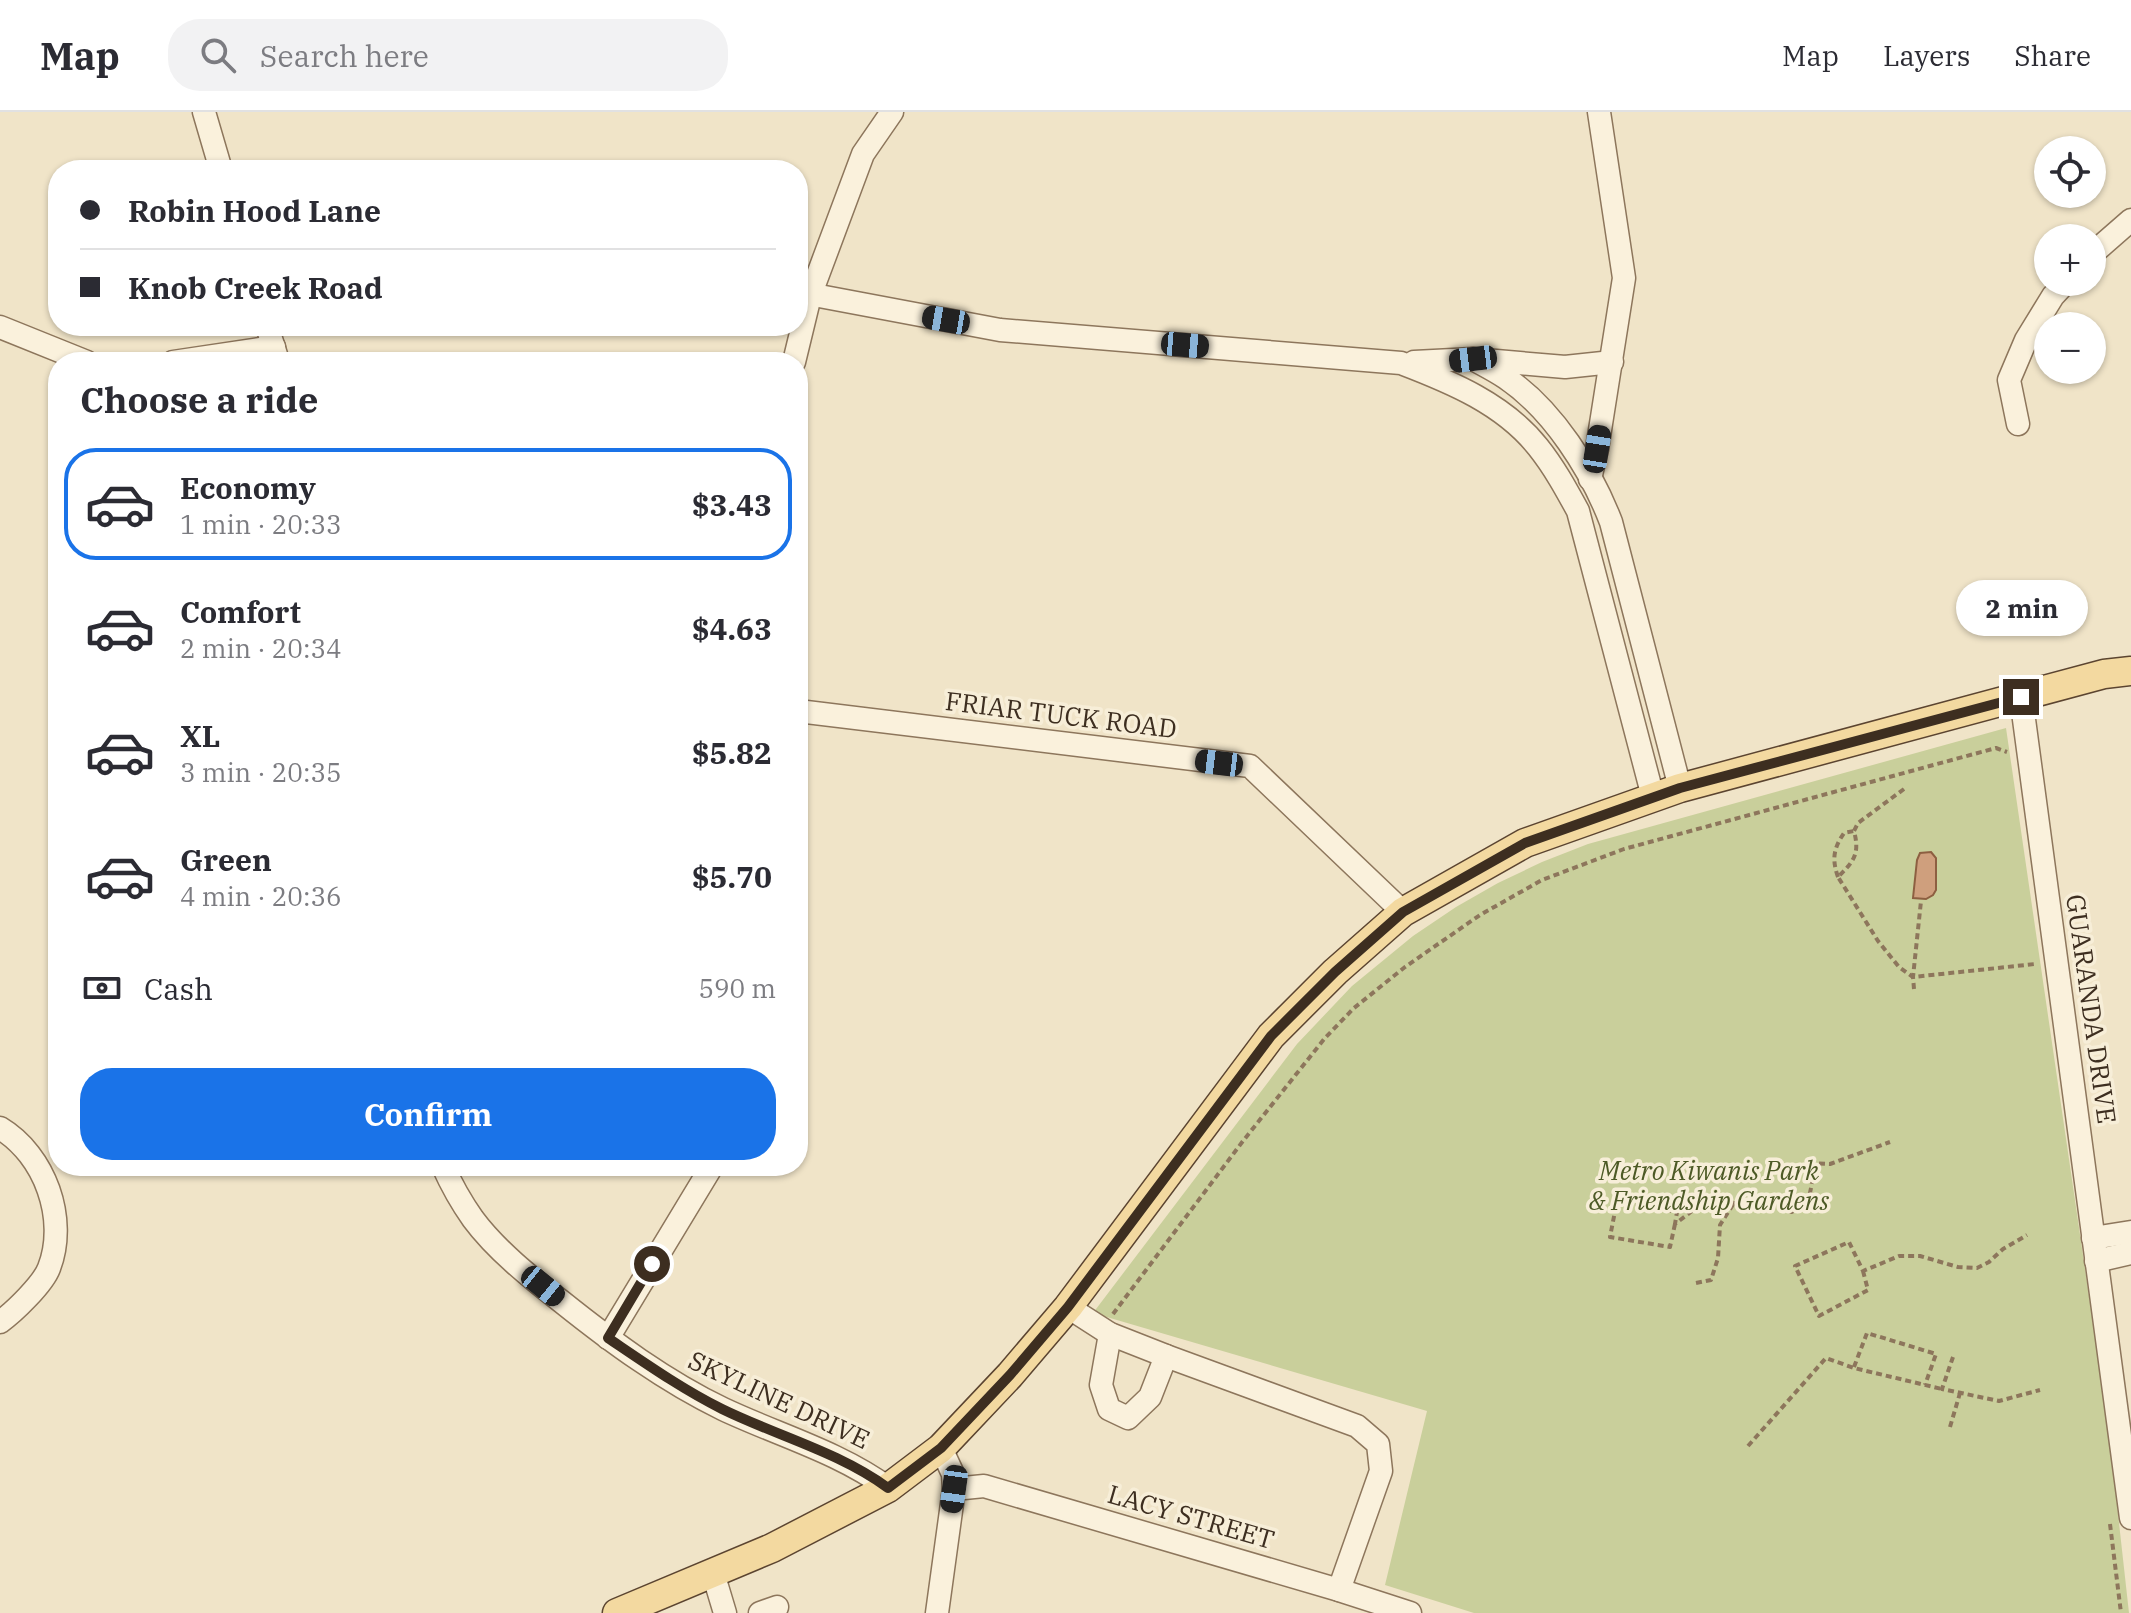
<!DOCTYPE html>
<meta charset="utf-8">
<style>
:root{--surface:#fff;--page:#f2f2f3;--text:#2b2b33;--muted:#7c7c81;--line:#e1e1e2;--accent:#1a73e8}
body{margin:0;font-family:"IBM Plex Serif",serif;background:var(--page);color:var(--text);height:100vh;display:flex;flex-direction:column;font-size:30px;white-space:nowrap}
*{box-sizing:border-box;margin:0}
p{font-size:26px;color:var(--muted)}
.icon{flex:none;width:44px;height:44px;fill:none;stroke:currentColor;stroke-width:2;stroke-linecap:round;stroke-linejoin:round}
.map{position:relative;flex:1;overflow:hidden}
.side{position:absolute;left:48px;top:240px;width:760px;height:824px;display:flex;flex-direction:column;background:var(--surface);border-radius:32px;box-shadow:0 2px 6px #0004}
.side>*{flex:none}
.banner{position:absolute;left:48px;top:48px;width:760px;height:176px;border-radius:32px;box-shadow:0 2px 6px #0004;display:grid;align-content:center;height:176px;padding:0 32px;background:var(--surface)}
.tools{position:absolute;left:2034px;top:24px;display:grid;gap:16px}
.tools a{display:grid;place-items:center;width:72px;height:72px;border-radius:50%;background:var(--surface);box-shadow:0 2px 6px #0004;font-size:40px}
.end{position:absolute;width:36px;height:36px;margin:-18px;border:10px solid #3d2e20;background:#fff;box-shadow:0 0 0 4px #fff}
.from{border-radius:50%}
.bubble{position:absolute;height:56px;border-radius:28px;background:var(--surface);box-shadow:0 2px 6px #0004;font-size:26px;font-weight:700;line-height:56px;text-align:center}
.car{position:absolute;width:24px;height:48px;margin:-24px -12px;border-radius:10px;box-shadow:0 0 6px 2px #0007;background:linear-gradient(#222 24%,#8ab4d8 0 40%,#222 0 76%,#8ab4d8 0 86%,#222 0)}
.banner b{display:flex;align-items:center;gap:28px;height:76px;font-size:30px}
.banner b+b{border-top:2px solid var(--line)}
.banner i{width:20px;height:20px;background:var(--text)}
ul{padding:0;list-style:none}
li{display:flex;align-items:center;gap:24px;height:112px;margin:0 16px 12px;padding:0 16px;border:4px solid transparent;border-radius:32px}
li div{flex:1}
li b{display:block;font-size:30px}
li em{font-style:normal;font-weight:700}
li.on{border-color:var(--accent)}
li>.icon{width:72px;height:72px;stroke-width:1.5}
h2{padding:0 32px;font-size:36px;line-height:96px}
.pay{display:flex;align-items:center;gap:20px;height:88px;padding:0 32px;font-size:30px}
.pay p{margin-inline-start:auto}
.primary-button{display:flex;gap:16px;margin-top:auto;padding:16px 32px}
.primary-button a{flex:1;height:92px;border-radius:32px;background:var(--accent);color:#fff;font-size:32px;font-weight:700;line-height:92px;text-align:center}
header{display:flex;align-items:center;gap:48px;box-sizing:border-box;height:112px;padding:0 40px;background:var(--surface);border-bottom:2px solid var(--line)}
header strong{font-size:38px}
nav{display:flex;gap:44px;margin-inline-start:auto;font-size:28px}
.search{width:560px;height:72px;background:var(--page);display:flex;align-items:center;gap:20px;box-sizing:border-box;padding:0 28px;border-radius:32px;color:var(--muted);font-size:30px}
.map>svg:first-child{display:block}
.green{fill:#c9cf9b}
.building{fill:#cf9f7d;stroke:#8d5f41;stroke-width:2}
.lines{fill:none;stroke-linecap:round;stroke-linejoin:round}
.minor-casing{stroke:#8d765c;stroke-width:25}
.major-casing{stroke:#5b4430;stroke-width:31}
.path{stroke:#8d765c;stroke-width:4;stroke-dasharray:6 4;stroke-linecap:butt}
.minor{stroke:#faf1dc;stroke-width:22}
.major{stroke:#f3d9a0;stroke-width:28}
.route{stroke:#3d2e20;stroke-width:10}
.labels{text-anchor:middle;stroke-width:7;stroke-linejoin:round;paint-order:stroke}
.street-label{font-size:26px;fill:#3d2e20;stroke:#f7eed8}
.park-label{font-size:26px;font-style:italic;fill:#4d5a26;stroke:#f7eed8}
</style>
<header>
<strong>Map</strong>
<div class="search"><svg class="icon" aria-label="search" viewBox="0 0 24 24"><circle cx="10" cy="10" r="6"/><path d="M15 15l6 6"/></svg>Search here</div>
<nav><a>Map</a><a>Layers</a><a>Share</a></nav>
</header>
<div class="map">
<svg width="2131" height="1501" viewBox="0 0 2131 1501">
<rect width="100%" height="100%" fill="#f0e4c8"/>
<polygon class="green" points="2006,616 2109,1321 2129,1501 1474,1501 1385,1473 1427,1299 1093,1201 1297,932 1352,874 1413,824 1456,795 1498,771 1542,750 1588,732"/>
<polygon class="building" points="1931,740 1936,746 1936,778 1933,783 1926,787 1913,786 1917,748 1920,741"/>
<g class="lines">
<g class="minor-casing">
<g id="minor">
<polyline points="204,0 221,58"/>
<polyline points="2092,142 2131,108"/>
<path d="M798,180l202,38 401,33c50,19 103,41 137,84 16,20 28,42 40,64l75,286"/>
<polyline points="267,214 278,249"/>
<polyline points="0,215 87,250"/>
<path d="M1473,247c11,6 23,12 33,19 47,32 85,92 105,144l69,266"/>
<polyline points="173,250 274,235"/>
<polyline points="794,250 810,184 863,42 892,0"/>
<polyline points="1414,250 1473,247 1565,255 1612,250"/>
<polyline points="2018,312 2009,268 2026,228 2053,184 2066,170"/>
<polyline points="1590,367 1597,337 1624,166 1599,0"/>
<polyline points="2021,585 2131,1406"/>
<polyline points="798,599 1250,654 1403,800"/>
<path d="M0,1016c45,27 68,91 49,140 -6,16 -35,44 -49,54"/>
<path d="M443,1054c8,18 18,36 30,53 23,31 58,59 89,83 50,40 103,79 161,107 55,26 116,43 165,79"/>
<polyline points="2093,1126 2131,1120"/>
<polyline points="2096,1149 2131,1141"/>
<polyline points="1068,1195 1110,1222 1166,1244"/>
<polyline points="1110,1222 1101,1273 1109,1297 1128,1306 1150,1285 1166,1244 1357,1314 1378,1332 1381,1359 1339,1478"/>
<polyline points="608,1226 712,1054"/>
<polyline points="954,1377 984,1374 1339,1478 1410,1501"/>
<polyline points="713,1461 725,1501"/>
<polyline points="760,1501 777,1495"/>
<polyline points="937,1501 954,1377 953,1362 941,1336"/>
</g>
</g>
<g class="major-casing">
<polyline id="major" points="617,1501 772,1436 888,1376 941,1336 1010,1263 1068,1195 1271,924 1335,860 1403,800 1525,731 1680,676 2104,562 2131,559"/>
</g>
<g class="path">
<path d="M1904,677l-46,34 -4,8c6,23 0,30 -16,46l40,64 21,26 14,10 122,-13"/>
<path d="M1838,765c-6,-17 -5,-28 6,-44l10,-2"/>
<polyline points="1914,877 1913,865 1921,789"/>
<polyline points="1809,1051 1830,1052 1890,1030"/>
<polyline points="1675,1112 1670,1135 1610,1125 1617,1089 1677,1100 1675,1112 1713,1083 1734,1091 1757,1091 1792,1100 1809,1086 1816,1051"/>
<polyline points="1863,1159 1868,1178 1819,1204 1795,1154 1849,1130 1863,1159 1899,1144 1920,1144 1958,1155 1977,1156 1989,1150 2003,1137 2027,1123"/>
<polyline points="1696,1171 1711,1168 1718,1146 1720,1113 1734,1091"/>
<polyline points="1113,1202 1243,1029 1325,926 1354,896 1405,855 1480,803 1542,768 1624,737 1996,636 2007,640"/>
<polyline points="1953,1245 1942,1277 1999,1289 2040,1278"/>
<polyline points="1854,1255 1867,1221 1936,1242 1925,1273"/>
<polyline points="1950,1315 1960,1281"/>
<polyline points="1748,1334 1826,1246 1854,1256 1942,1277"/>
<polyline points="2110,1412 2121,1501"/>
</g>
<use href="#minor" class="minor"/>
<use href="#major" class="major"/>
</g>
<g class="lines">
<path class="route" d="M652,1152l-44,74c37,25 74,51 114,71 55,27 117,43 166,79l53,-40 69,-73 58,-68 203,-271 64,-64 68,-60 122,-69 155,-55 341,-91"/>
</g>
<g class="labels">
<g class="street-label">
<text transform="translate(1061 603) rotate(7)" y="9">FRIAR TUCK ROAD</text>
<text transform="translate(2091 897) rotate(82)" y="9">GUARANDA DRIVE</text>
<text transform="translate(779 1288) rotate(25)" y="9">SKYLINE DRIVE</text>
<text transform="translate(1191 1405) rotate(16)" y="9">LACY STREET</text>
</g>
<g class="park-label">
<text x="1709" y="1068">Metro Kiwanis Park<tspan x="1709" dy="30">&amp; Friendship Gardens</tspan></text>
</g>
</g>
</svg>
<div class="tools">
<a><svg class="icon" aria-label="locate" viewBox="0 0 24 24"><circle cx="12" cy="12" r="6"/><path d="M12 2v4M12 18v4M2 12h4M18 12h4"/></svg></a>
<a>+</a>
<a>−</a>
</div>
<i class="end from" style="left:652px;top:1152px"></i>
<i class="end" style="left:2021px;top:585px"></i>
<div class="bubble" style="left:1956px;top:468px;width:132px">2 min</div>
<i class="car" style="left:946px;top:208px;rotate:280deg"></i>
<i class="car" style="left:1185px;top:233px;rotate:95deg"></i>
<i class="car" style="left:1473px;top:247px;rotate:263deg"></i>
<i class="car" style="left:1597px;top:337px;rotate:9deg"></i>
<i class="car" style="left:1219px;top:651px;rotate:277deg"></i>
<i class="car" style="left:543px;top:1174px;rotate:129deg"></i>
<i class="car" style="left:954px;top:1377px;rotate:188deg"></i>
<div class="banner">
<b><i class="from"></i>Robin Hood Lane</b>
<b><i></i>Knob Creek Road</b>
</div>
<section class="side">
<h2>Choose a ride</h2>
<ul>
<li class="on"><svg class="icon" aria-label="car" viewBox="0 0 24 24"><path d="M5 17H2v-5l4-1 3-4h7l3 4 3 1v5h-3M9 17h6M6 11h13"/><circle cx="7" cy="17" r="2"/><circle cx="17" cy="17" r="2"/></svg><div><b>Economy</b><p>1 min · 20:33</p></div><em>$3.43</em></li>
<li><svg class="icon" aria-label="car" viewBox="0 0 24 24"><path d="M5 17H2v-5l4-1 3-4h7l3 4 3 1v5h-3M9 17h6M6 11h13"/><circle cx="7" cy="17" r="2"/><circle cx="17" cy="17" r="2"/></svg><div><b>Comfort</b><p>2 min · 20:34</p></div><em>$4.63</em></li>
<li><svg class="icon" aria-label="car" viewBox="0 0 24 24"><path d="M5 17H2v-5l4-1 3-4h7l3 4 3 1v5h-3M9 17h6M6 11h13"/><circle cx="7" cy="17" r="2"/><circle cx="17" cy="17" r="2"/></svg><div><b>XL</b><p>3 min · 20:35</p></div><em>$5.82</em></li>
<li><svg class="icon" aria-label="car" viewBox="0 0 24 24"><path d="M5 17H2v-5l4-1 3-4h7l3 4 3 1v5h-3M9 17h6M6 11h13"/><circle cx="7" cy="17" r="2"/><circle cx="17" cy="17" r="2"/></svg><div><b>Green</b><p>4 min · 20:36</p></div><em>$5.70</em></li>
</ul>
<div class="pay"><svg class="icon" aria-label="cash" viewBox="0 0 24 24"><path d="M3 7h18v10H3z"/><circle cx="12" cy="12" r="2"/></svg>Cash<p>590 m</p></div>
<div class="primary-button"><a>Confirm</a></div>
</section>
</div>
